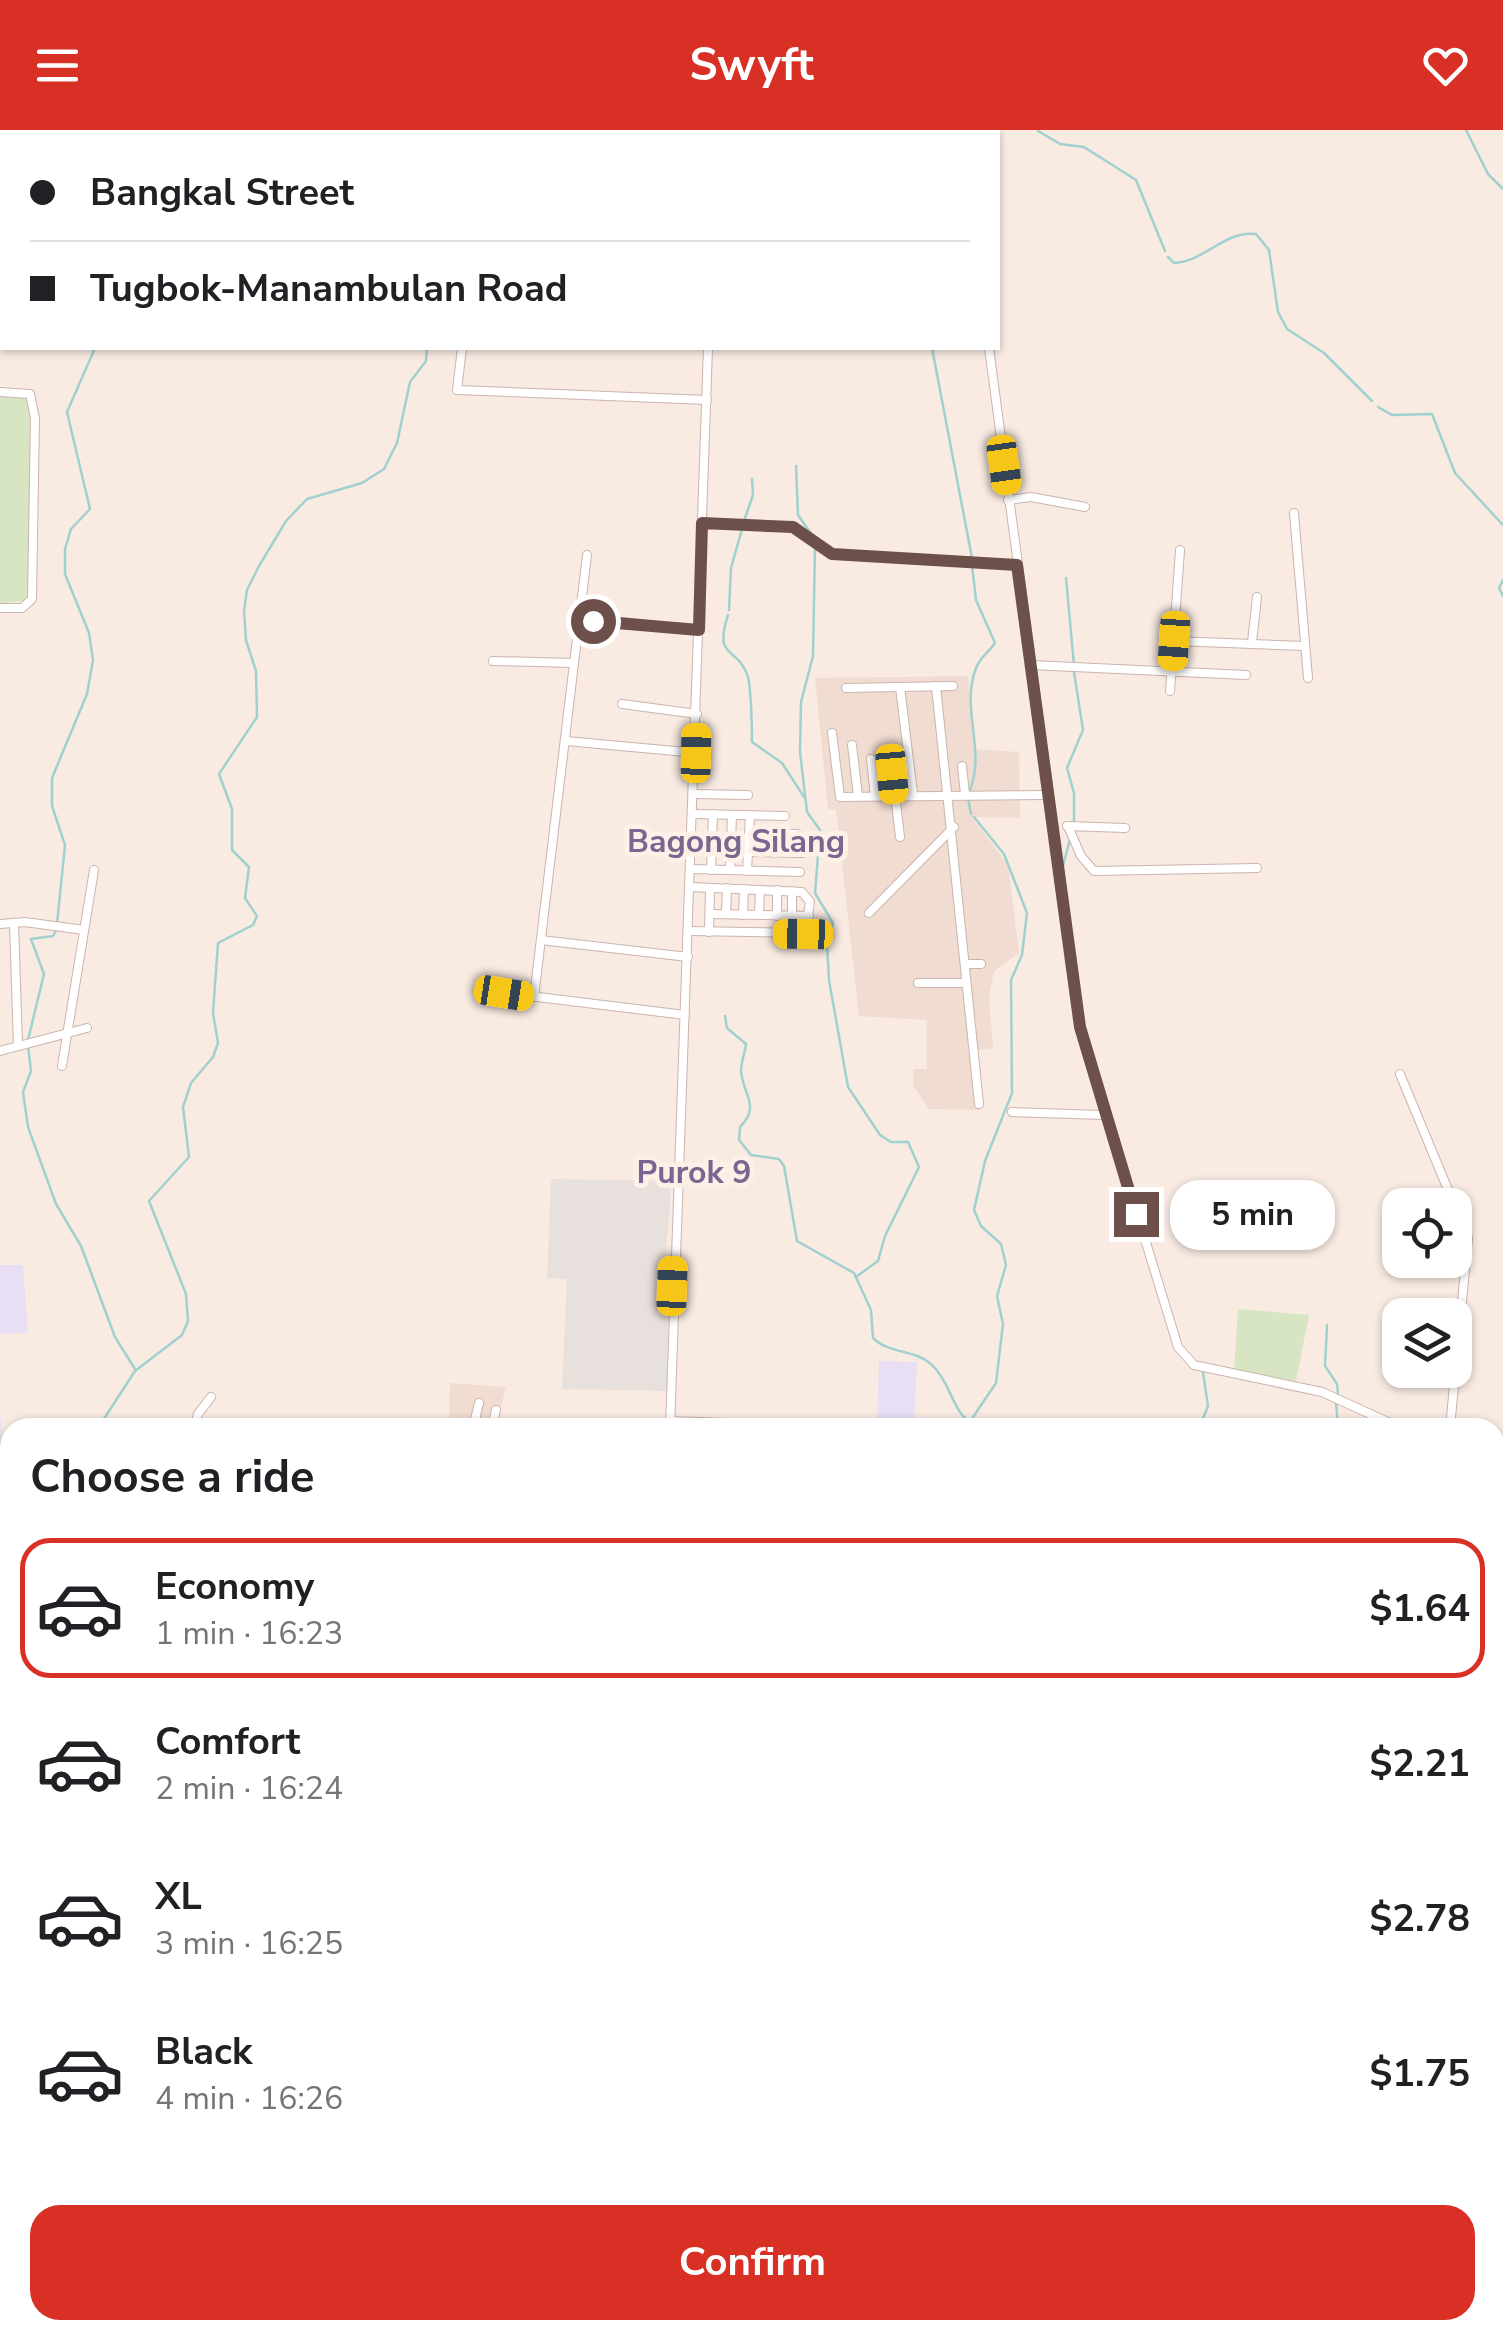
<!DOCTYPE html>
<meta charset="utf-8">
<style>
:root{--surface:#fff;--page:#f6f6f6;--text:#202124;--muted:#757577;--line:#e0e0e0;--accent:#d93025}
body{margin:0;font-family:"Nunito Sans",sans-serif;background:var(--page);color:var(--text);height:100vh;display:flex;flex-direction:column;font-size:38px;white-space:nowrap}
*{box-sizing:border-box;margin:0}
p{font-size:32px;color:var(--muted)}
.icon{flex:none;width:55px;height:55px;fill:none;stroke:currentColor;stroke-width:2;stroke-linecap:round;stroke-linejoin:round}
.map{position:relative;flex:1;overflow:hidden}
.side{position:absolute;left:0px;top:1288px;width:1505px;height:922px;display:flex;flex-direction:column;background:var(--surface);border-radius:30px 30px 0 0;box-shadow:0 2px 8px #0004}
.side>*{flex:none}
.top-card{position:absolute;left:0px;top:0px;width:1000px;height:220px;box-shadow:0 2px 8px #0004;display:grid;align-content:center;height:220px;padding:0 30px;background:var(--surface)}
.buttons{position:absolute;left:1382px;top:1058px;display:grid;gap:20px}
.buttons a{display:grid;place-items:center;width:90px;height:90px;border-radius:20px;background:var(--surface);box-shadow:0 2px 8px #0004;font-size:50px}
.end{position:absolute;width:45px;height:45px;margin:-22px;border:12px solid #6e504b;background:#fff;box-shadow:0 0 0 5px #fff}
.from{border-radius:50%}
.bubble{position:absolute;height:70px;border-radius:30px;background:var(--surface);box-shadow:0 2px 8px #0004;font-size:32px;font-weight:700;line-height:70px;text-align:center}
.car{position:absolute;width:30px;height:60px;margin:-30px -15px;border-radius:12px;box-shadow:0 0 8px 2px #0007;background:linear-gradient(#f5c518 24%,#345 0 40%,#f5c518 0 76%,#345 0 86%,#f5c518 0)}
.top-card b{display:flex;align-items:center;gap:35px;height:95px;font-size:38px}
.top-card b+b{border-top:2px solid var(--line)}
.top-card i{width:25px;height:25px;background:var(--text)}
ul{padding:0;list-style:none}
li{display:flex;align-items:center;gap:30px;height:140px;margin:0 20px 15px;padding:0 10px;border:5px solid transparent;border-radius:30px}
li div{flex:1}
li b{display:block;font-size:38px}
li em{font-style:normal;font-weight:700}
li.on{border-color:var(--accent)}
li>.icon{width:90px;height:90px;stroke-width:1.5}
h2{padding:0 30px;font-size:45px;line-height:120px}
.cta{display:flex;gap:20px;margin-top:auto;padding:20px 30px}
.cta a{flex:1;height:115px;border-radius:30px;background:var(--accent);color:#fff;font-size:40px;font-weight:700;line-height:115px;text-align:center}
header{display:flex;justify-content:space-between;align-items:center;height:130px;padding:0 30px;background:var(--accent);color:#fff;font-size:45px;font-weight:700}
.map>svg:first-child{display:block}
.residential{fill:#f0dcd1}
.industrial{fill:#e8e0dc}
.education{fill:#e8dff5}
.green{fill:#d7e5c2}
.lines{fill:none;stroke-linecap:round;stroke-linejoin:round}
.stream{stroke:#a0d1ce;stroke-width:2.5}
.minor-casing{stroke:#cbb4ad;stroke-width:10}
.highway-casing{stroke:#d4cac9;stroke-width:16}
.minor{stroke:#fff;stroke-width:8}
.highway{stroke:#eda29e;stroke-width:14}
.route{stroke:#6e504b;stroke-width:12}
.labels{text-anchor:middle;stroke-width:10;stroke-linejoin:round;paint-order:stroke}
.neighbourhood-label{font-size:32px;font-weight:bold;fill:#7a6791;stroke:#fdf0e7}
</style>
<header><svg class="icon" aria-label="menu" viewBox="0 0 24 24"><path d="M4 6h16M4 12h16M4 18h16"/></svg>Swyft<svg class="icon" aria-label="heart" viewBox="0 0 24 24"><path d="M12 20l-8-8c-3-5 5-10 8-4 3-6 11-1 8 4z"/></svg></header>
<div class="map">
<svg width="1503" height="2208" viewBox="0 0 1503 2208">
<rect width="100%" height="100%" fill="#f9ebe2"/>
<g class="residential">
<polygon points="968,546 975,619 1019,622 1020,688 972,687 1008,735 1019,823 994,841 989,867 993,918 978,920 980,980 929,979 913,955 913,939 927,939 927,890 859,886 836,679 828,679 815,548"/>
<polygon points="450,1253 506,1257 496,1297 443,1298 449,1293"/>
</g>
<polygon class="industrial" points="551,1049 672,1051 665,1129 669,1133 667,1261 562,1259 567,1149 547,1148"/>
<g class="education">
<polygon points="0,1135 23,1135 28,1203 0,1204"/>
<polygon points="879,1231 917,1232 914,1295 877,1294"/>
<polygon points="0,1273 4,1358 10,1358 10,1432 0,1432"/>
</g>
<g class="green">
<polygon points="0,266 24,266 31,276 28,465 26,470 0,474"/>
<polygon points="1238,1179 1309,1185 1296,1251 1234,1242"/>
</g>
<g class="lines">
<g class="stream">
<polyline points="340,0 342,2"/>
<polyline points="898,0 900,2"/>
<polyline points="1466,0 1488,44 1503,59"/>
<polyline points="1038,1 1060,14 1084,17 1136,50 1165,121"/>
<polyline points="123,2 124,0"/>
<path d="M1168,127l6,6c30,-1 51,-33 82,-29l13,16 9,62 9,17 37,24 48,48"/>
<polyline points="932,218 972,428"/>
<polyline points="1378,277 1392,285 1432,284 1455,343 1503,395"/>
<polyline points="796,336 798,385 812,405"/>
<polyline points="744,391 753,365 752,349"/>
<polyline points="815,416 813,526 801,572 800,622 807,682 820,700 815,763 833,793 827,815 829,850 848,957 880,1005 891,1012 908,1012 919,1037 885,1106 878,1131 856,1147"/>
<polyline points="1066,448 1074,535"/>
<polyline points="1503,450 1499,458 1503,466"/>
<polyline points="729,480 731,438 742,399"/>
<path d="M728,485c-15,46 10,30 20,62 3,12 4,51 4,65l30,21 22,34"/>
<path d="M969,662c18,-41 -9,-83 7,-124 4,-11 13,-16 19,-25l-19,-43 -4,-35"/>
<polyline points="968,668 971,684"/>
<polyline points="1074,692 1074,663 1067,638 1083,600 1074,542"/>
<polyline points="1062,740 1070,709"/>
<polyline points="57,794 65,715 52,676 52,648 87,564 93,530 89,503 65,444 65,419 71,399 90,379 67,282 95,218"/>
<path d="M725,886l2,12 19,16c-1,9 -5,17 -5,27 2,24 20,35 -1,56l-1,13 12,15 28,4 5,7 13,75 57,32 17,37 2,28c16,16 41,11 58,26 19,17 20,44 40,60"/>
<polyline points="28,910 44,844 31,809 53,806 57,799"/>
<polyline points="28,916 31,941 23,962 28,997 56,1074 81,1116 115,1207 135,1239"/>
<polyline points="1327,1195 1325,1236 1337,1254 1338,1264"/>
<polyline points="1336,1272 1338,1298"/>
<polyline points="98,1298 135,1241 182,1205 188,1191 186,1164 149,1071 189,1027 183,977 191,953 213,927 218,913 213,883 218,813 253,795 257,786 245,768 249,737 232,720 232,679 219,644 257,587 256,541 246,510 244,481 247,460 259,436 286,391 307,369 362,353 384,339 397,313 410,252 426,231 427,218"/>
<polyline points="973,1298 973,1287 996,1253 1003,1194 997,1166 1006,1135 1001,1114 981,1096 974,1080 985,1031 1012,963 1011,850 1022,825 1027,783 1004,724 974,687"/>
<polyline points="1199,1298 1208,1276 1203,1242"/>
<polyline points="1495,1338 1503,1341"/>
<polyline points="0,1666 10,1651"/>
<path d="M0,2015c12,-19 0,-37 10,-54"/>
<polyline points="0,2170 8,2208"/>
<polyline points="133,2208 133,2200"/>
<polyline points="353,2208 358,2200"/>
<polyline points="769,2208 779,2200"/>
<polyline points="933,2208 939,2200"/>
</g>
<g class="minor-casing">
<g id="minor">
<polyline points="963,0 963,2"/>
<polyline points="490,2 490,0"/>
<polyline points="462,218 457,260 707,270"/>
<polyline points="989,218 1080,897 1178,1217 1194,1235 1322,1262 1401,1298"/>
<polyline points="0,262 30,264 35,288 32,469 22,478 0,478"/>
<polyline points="1008,370 1031,367 1085,377"/>
<polyline points="1294,383 1308,548"/>
<polyline points="702,393 793,397 831,424 1017,435"/>
<polyline points="580,487 699,501"/>
<polyline points="1174,511 1305,516"/>
<polyline points="1252,512 1257,467"/>
<polyline points="493,531 574,533"/>
<polyline points="1031,535 1246,545"/>
<polyline points="936,556 979,974"/>
<polyline points="900,557 913,664"/>
<polyline points="846,558 953,556"/>
<polyline points="1170,561 1180,420"/>
<polyline points="622,574 697,584"/>
<polyline points="832,603 840,667 1049,665"/>
<polyline points="566,611 697,623"/>
<polyline points="852,615 858,666"/>
<polyline points="890,622 900,707"/>
<polyline points="871,629 875,666"/>
<polyline points="962,636 965,664"/>
<polyline points="695,664 748,665"/>
<polyline points="694,684 785,686"/>
<polyline points="1067,696 1125,698"/>
<polyline points="1068,696 1081,726 1094,741 1257,738"/>
<polyline points="749,704 797,704"/>
<polyline points="748,722 803,723"/>
<polyline points="691,739 800,742"/>
<polyline points="711,740 713,684"/>
<polyline points="730,740 732,685"/>
<polyline points="747,741 750,685"/>
<polyline points="869,783 954,697"/>
<polyline points="710,784 809,786"/>
<polyline points="726,784 727,758"/>
<polyline points="743,785 744,759"/>
<polyline points="759,785 760,760"/>
<polyline points="777,786 777,760"/>
<polyline points="792,786 792,761"/>
<polyline points="14,793 18,916"/>
<polyline points="0,794 25,792 84,800"/>
<polyline points="689,801 805,803 810,772 802,762 690,757"/>
<polyline points="709,802 710,758"/>
<polyline points="541,810 688,827"/>
<polyline points="965,834 981,834"/>
<polyline points="918,853 966,853"/>
<polyline points="505,863 685,885"/>
<polyline points="534,867 587,425"/>
<polyline points="0,921 87,898"/>
<polyline points="62,936 94,740"/>
<polyline points="1400,944 1468,1108 1450,1298"/>
<polyline points="1012,982 1104,985"/>
<polyline points="670,1291 878,1298"/>
<polyline points="194,1298 198,1284 211,1267"/>
<polyline points="473,1298 479,1273"/>
<polyline points="492,1298 496,1280"/>
<polyline points="670,1298 708,218"/>
<polyline points="1495,1360 1503,1367"/>
<polyline points="1495,1520 1503,1512"/>
<polyline points="1495,1564 1503,1572"/>
<polyline points="0,1588 10,1582"/>
<polyline points="0,1704 10,1714"/>
<polyline points="1495,1792 1503,1784"/>
<polyline points="1495,1793 1503,1801"/>
<polyline points="0,1840 10,1841"/>
<polyline points="0,1939 10,1940"/>
<polyline points="1501,2024 1501,2145"/>
<polyline points="1495,2165 1503,2164"/>
<polyline points="1495,2183 1503,2183"/>
<polyline points="32,2204 55,2205"/>
<polyline points="1480,2204 1503,2203"/>
<polyline points="234,2208 237,2200"/>
<polyline points="413,2208 414,2200"/>
<polyline points="488,2208 490,2200"/>
<polyline points="665,2208 665,2200"/>
</g>
</g>
<g class="highway-casing">
<g id="highway">
<polyline points="1495,1659 1503,1651"/>
<polyline points="857,2208 868,2200"/>
</g>
</g>
<use href="#minor" class="minor"/>
<use href="#highway" class="highway"/>
</g>
<g class="lines">
<polyline class="route" points="593,491 699,500 702,393 793,397 832,424 1017,435 1080,897 1136,1084"/>
</g>
<g class="labels">
<g class="neighbourhood-label">
<text x="736" y="722">Bagong Silang</text>
<text x="694" y="1053">Purok 9</text>
</g>
</g>
</svg>
<div class="buttons">
<a><svg class="icon" aria-label="locate" viewBox="0 0 24 24"><circle cx="12" cy="12" r="6"/><path d="M12 2v4M12 18v4M2 12h4M18 12h4"/></svg></a>
<a><svg class="icon" aria-label="layers" viewBox="0 0 24 24"><path d="M12 4l9 5-9 5-9-5zM3 14l9 5 9-5"/></svg></a>
</div>
<i class="end from" style="left:593px;top:491px"></i>
<i class="end" style="left:1136px;top:1084px"></i>
<div class="bubble" style="left:1170px;top:1050px;width:165px">5 min</div>
<i class="car" style="left:1004px;top:335px;rotate:172deg"></i>
<i class="car" style="left:1174px;top:511px;rotate:184deg"></i>
<i class="car" style="left:696px;top:623px;rotate:1deg"></i>
<i class="car" style="left:892px;top:644px;rotate:175deg"></i>
<i class="car" style="left:803px;top:804px;rotate:271deg"></i>
<i class="car" style="left:504px;top:863px;rotate:99deg"></i>
<i class="car" style="left:672px;top:1156px;rotate:2deg"></i>
<div class="top-card">
<b><i class="from"></i>Bangkal Street</b>
<b><i></i>Tugbok-Manambulan Road</b>
</div>
<section class="side">
<h2>Choose a ride</h2>
<ul>
<li class="on"><svg class="icon" aria-label="car" viewBox="0 0 24 24"><path d="M5 17H2v-5l4-1 3-4h7l3 4 3 1v5h-3M9 17h6M6 11h13"/><circle cx="7" cy="17" r="2"/><circle cx="17" cy="17" r="2"/></svg><div><b>Economy</b><p>1 min · 16:23</p></div><em>$1.64</em></li>
<li><svg class="icon" aria-label="car" viewBox="0 0 24 24"><path d="M5 17H2v-5l4-1 3-4h7l3 4 3 1v5h-3M9 17h6M6 11h13"/><circle cx="7" cy="17" r="2"/><circle cx="17" cy="17" r="2"/></svg><div><b>Comfort</b><p>2 min · 16:24</p></div><em>$2.21</em></li>
<li><svg class="icon" aria-label="car" viewBox="0 0 24 24"><path d="M5 17H2v-5l4-1 3-4h7l3 4 3 1v5h-3M9 17h6M6 11h13"/><circle cx="7" cy="17" r="2"/><circle cx="17" cy="17" r="2"/></svg><div><b>XL</b><p>3 min · 16:25</p></div><em>$2.78</em></li>
<li><svg class="icon" aria-label="car" viewBox="0 0 24 24"><path d="M5 17H2v-5l4-1 3-4h7l3 4 3 1v5h-3M9 17h6M6 11h13"/><circle cx="7" cy="17" r="2"/><circle cx="17" cy="17" r="2"/></svg><div><b>Black</b><p>4 min · 16:26</p></div><em>$1.75</em></li>
</ul>
<div class="cta"><a>Confirm</a></div>
</section>
</div>
